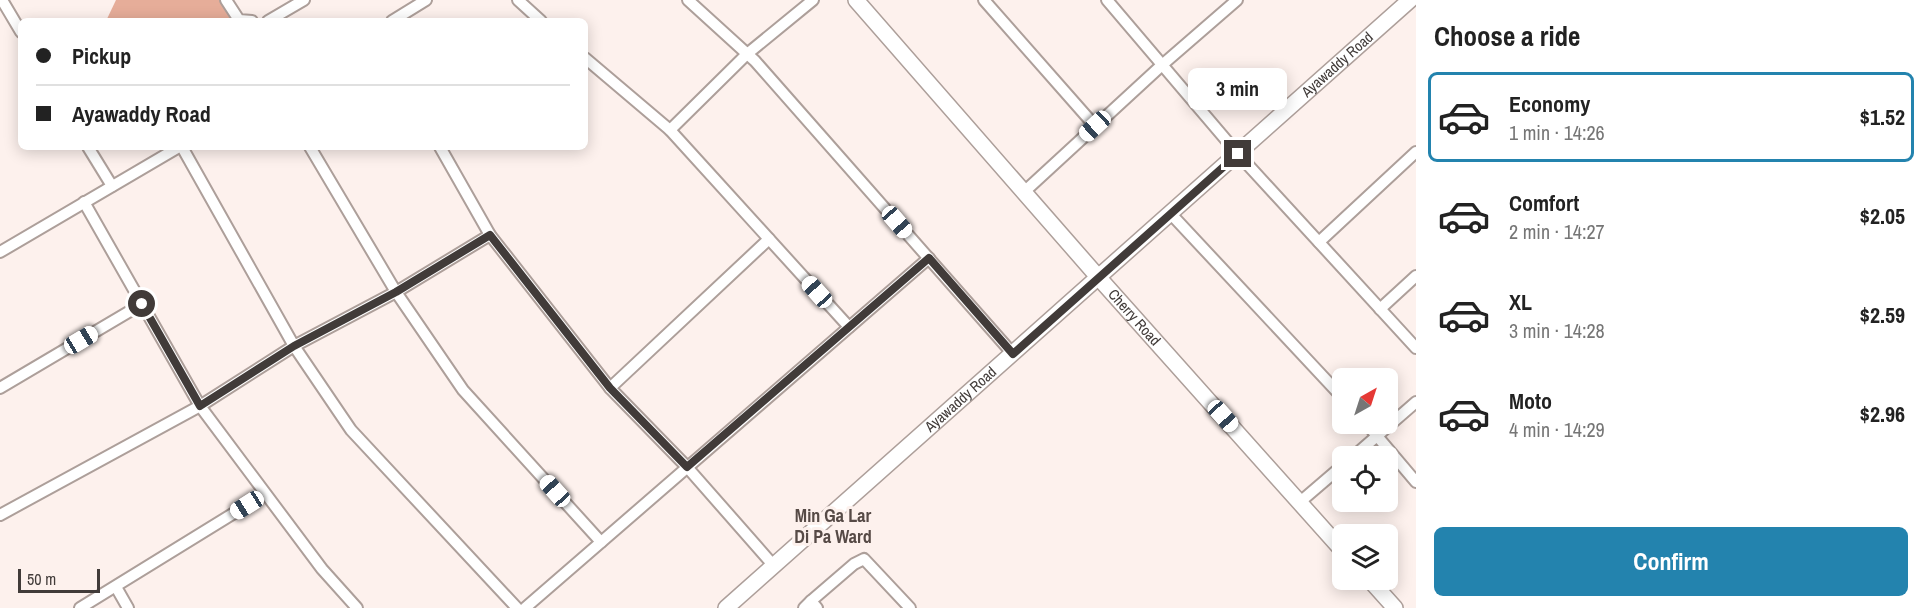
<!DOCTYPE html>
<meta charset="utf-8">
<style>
:root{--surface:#fff;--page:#f2f2f2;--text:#222;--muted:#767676;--line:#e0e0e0;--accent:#2383ae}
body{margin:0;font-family:"Archivo Narrow",sans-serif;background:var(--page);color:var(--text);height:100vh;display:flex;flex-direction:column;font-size:22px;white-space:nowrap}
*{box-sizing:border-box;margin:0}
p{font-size:20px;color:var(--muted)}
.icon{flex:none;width:33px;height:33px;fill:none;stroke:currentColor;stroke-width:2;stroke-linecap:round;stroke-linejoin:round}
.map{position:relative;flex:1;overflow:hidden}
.panel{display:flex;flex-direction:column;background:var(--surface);width:510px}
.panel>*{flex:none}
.hud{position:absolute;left:18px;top:18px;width:570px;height:132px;border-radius:9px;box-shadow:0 3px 15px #0003;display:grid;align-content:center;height:132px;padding:0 18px;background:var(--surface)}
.needle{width:39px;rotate:39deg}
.controls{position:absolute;left:1332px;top:368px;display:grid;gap:12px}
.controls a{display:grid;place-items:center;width:66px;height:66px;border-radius:9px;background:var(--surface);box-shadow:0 3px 15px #0003;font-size:30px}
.scale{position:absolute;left:18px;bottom:15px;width:82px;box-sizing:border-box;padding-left:6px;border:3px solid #413b39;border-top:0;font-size:16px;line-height:21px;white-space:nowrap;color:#413b39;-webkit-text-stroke:4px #fdf1ed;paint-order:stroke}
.end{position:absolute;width:27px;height:27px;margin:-14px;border:8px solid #413b39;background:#fff;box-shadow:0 0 0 3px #fff}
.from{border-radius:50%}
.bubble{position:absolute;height:42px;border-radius:9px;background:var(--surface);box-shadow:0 3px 15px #0003;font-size:20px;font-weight:700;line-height:42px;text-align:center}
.car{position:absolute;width:18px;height:36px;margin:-18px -9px;border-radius:8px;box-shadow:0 0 4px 2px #0007;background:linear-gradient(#fff 24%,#345 0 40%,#fff 0 76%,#345 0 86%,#fff 0)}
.hud b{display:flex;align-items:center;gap:21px;height:57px;font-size:22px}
.hud b+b{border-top:2px solid var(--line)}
.hud i{width:15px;height:15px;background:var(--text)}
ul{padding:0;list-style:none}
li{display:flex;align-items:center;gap:18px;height:90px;margin:0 12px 9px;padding:0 6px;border:3px solid transparent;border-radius:9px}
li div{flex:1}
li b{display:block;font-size:22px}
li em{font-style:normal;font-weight:700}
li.selected{border-color:var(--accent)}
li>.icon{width:54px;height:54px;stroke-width:1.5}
h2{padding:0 18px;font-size:27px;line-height:72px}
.cta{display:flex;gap:12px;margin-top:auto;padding:12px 18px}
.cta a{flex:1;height:69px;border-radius:9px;background:var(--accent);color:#fff;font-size:24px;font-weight:700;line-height:69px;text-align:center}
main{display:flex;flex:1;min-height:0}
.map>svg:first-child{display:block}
.water{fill:#e6ad99}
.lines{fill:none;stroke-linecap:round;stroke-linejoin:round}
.street-casing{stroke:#ad9f9a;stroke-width:14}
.secondary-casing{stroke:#ad9f9a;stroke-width:18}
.street{stroke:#fff;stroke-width:10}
.secondary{stroke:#fff;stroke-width:15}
.route{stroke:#413b39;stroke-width:8}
.labels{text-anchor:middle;stroke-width:6;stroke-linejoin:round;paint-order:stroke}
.street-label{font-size:15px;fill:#413b39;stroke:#fdf1ed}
.quarter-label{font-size:18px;font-weight:bold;fill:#564a46;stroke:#fdf1ed}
</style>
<main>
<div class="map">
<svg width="1416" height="608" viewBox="0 0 1416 608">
<rect width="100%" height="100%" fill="#fdf1ed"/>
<polygon class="water" points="116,0 224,0 231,12 230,21 106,21"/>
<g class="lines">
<g class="street-casing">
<g id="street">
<polyline points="2,0 21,32"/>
<polyline points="226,0 239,20 252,21"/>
<polyline points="518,0 541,21"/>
<polyline points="688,0 755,61 1013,354"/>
<polyline points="984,0 1095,126"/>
<polyline points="1107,0 1238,154 1416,348"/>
<polyline points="268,21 304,0"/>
<polyline points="392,21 426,0"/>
<polyline points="585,58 670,130 849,327"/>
<polyline points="670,130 747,54 813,0"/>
<polyline points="88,147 112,186"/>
<polyline points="182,147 294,346 351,430 517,608"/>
<polyline points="310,147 396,292 463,390 601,542"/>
<polyline points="440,147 490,235 610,388 687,467 774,566"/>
<polyline points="1024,192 1162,65 1237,0"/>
<polyline points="84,202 200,406 322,569 357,608"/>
<polyline points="1171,214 1342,397"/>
<polyline points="1319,242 1416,152"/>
<polyline points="0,252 179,147"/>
<polyline points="1380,309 1416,276"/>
<polyline points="0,388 142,304"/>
<polyline points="610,388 769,239"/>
<polyline points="1366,423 1416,482"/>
<polyline points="1354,456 1416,402"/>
<polyline points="1300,502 1342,466"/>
<polyline points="0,515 200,406 294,346 396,292 490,235"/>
<polyline points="116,587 128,608"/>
<polyline points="811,601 854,564 864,559 910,608"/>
<polyline points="80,608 265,494"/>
<polyline points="525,608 929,258"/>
<polyline points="804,608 811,601 817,608"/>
</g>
</g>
<g class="secondary-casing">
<g id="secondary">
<path id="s1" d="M856,0l243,278 243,272"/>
<polyline points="1369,579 1395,608"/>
<path id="s2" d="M726,608l684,-608"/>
</g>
</g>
<use href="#street" class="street"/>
<use href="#secondary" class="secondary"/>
</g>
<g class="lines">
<polyline class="route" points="142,304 200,406 294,346 396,292 490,235 610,388 687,467 929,258 1013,354 1238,154"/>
</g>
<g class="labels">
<g class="street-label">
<text dy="5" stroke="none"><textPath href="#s2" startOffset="818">Ayawaddy Road</textPath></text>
<text dy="5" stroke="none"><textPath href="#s1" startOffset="422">Cherry Road</textPath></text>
<text dy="5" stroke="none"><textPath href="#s2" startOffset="314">Ayawaddy Road</textPath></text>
</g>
<g class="quarter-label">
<text x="833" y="522">Min Ga Lar<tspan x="833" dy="21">Di Pa Ward</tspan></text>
</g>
</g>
</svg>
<div class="controls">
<a><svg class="needle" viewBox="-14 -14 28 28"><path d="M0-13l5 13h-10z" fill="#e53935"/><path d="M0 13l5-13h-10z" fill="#767676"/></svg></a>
<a><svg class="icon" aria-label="locate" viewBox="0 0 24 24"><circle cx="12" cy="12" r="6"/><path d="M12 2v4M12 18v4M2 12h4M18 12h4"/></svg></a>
<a><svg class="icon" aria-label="layers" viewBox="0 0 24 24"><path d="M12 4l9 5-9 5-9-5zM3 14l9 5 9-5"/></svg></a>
</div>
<div class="scale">50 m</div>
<i class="end from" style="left:142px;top:304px"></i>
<i class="end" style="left:1238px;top:154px"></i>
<div class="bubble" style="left:1188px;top:68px;width:99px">3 min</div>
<i class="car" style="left:1095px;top:126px;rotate:227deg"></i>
<i class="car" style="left:897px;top:222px;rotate:139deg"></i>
<i class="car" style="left:817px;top:292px;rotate:318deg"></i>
<i class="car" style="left:81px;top:340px;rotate:59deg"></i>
<i class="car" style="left:1223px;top:416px;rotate:138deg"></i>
<i class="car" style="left:555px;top:491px;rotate:318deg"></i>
<i class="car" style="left:247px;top:505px;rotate:238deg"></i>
<div class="hud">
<b><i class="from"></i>Pickup</b>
<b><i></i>Ayawaddy Road</b>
</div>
</div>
<section class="panel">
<h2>Choose a ride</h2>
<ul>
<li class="selected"><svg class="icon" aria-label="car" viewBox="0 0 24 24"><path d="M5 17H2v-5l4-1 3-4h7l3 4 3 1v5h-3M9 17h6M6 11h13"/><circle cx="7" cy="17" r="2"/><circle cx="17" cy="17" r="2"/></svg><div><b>Economy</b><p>1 min · 14:26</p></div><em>$1.52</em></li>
<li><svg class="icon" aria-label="car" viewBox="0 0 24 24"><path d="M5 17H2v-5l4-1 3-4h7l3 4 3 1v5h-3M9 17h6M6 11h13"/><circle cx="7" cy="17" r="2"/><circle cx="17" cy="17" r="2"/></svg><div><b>Comfort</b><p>2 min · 14:27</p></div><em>$2.05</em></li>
<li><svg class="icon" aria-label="car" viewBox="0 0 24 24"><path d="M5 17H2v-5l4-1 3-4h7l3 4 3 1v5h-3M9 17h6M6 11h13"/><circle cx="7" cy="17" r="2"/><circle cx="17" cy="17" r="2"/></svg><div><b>XL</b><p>3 min · 14:28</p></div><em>$2.59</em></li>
<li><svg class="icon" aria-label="car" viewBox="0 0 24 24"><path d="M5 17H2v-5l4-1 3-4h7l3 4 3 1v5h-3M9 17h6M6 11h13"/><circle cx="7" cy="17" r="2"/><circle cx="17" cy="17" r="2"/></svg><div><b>Moto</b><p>4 min · 14:29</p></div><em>$2.96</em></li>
</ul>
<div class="cta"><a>Confirm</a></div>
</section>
</main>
